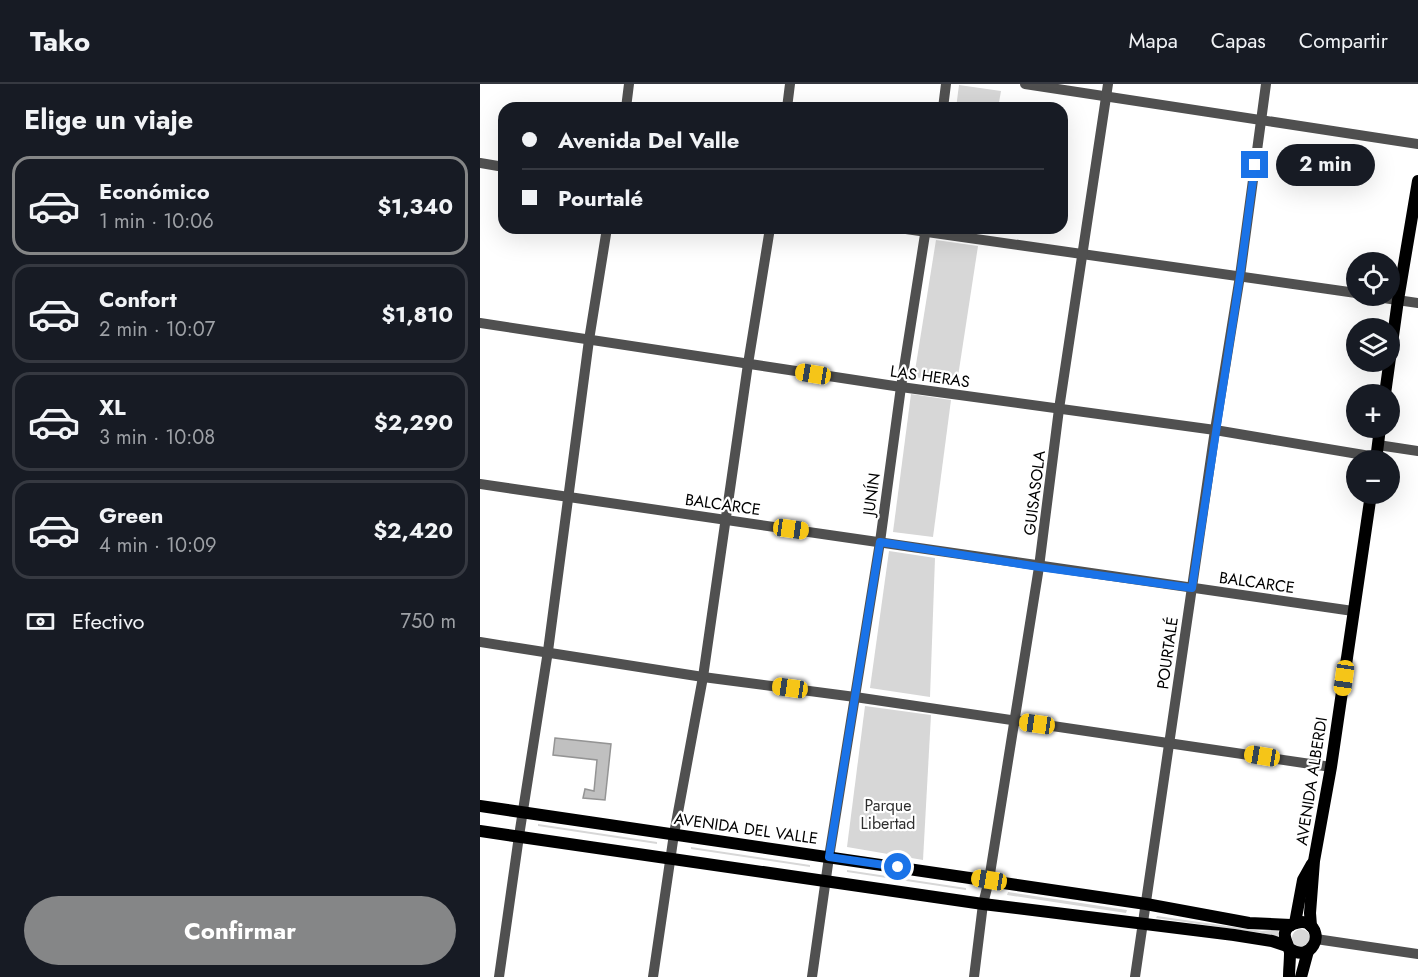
<!DOCTYPE html>
<html lang="es">
<meta charset="utf-8">
<style>
:root{--surface:#171b24;--page:#20242c;--text:#f1f3f6;--muted:#9ea1a6;--line:#363941;--accent:#858687}
body{margin:0;font-family:Jost,sans-serif;background:var(--page);color:var(--text);height:100vh;display:flex;flex-direction:column;font-size:22px;white-space:nowrap}
*{box-sizing:border-box;margin:0}
p{font-size:20px;color:var(--muted)}
.icon{flex:none;width:33px;height:33px;fill:none;stroke:currentColor;stroke-width:2;stroke-linecap:round;stroke-linejoin:round}
.map{position:relative;flex:1;overflow:hidden}
.drawer{display:flex;flex-direction:column;background:var(--surface);width:480px}
.drawer>*{flex:none}
.guide{position:absolute;left:18px;top:18px;width:570px;height:132px;border-radius:18px;box-shadow:0 6px 24px #0002;display:grid;align-content:center;height:132px;padding:0 24px;background:var(--surface)}
.controls{position:absolute;left:866px;top:168px;display:grid;gap:12px}
.controls a{display:grid;place-items:center;width:54px;height:54px;border-radius:50%;background:var(--surface);box-shadow:0 6px 24px #0002;font-size:30px}
.end{position:absolute;width:27px;height:27px;margin:-14px;border:8px solid #1a73e8;background:#fff;box-shadow:0 0 0 3px #fff}
.from{border-radius:50%}
.bubble{position:absolute;height:42px;border-radius:21px;background:var(--surface);box-shadow:0 6px 24px #0002;font-size:20px;font-weight:700;line-height:42px;text-align:center}
.car{position:absolute;width:18px;height:36px;margin:-18px -9px;border-radius:8px;box-shadow:0 0 4px 2px #0007;background:linear-gradient(#f5c518 24%,#345 0 40%,#f5c518 0 76%,#345 0 86%,#f5c518 0)}
.guide b{display:flex;align-items:center;gap:21px;height:57px;font-size:22px}
.guide b+b{border-top:2px solid var(--line)}
.guide i{width:15px;height:15px;background:var(--text)}
ul{padding:0;list-style:none}
li{display:flex;align-items:center;gap:18px;height:99px;margin:0 12px 9px;padding:0 12px;border:3px solid var(--line);border-radius:18px}
li div{flex:1}
li b{display:block;font-size:22px}
li em{font-style:normal;font-weight:700}
li.current{border-color:var(--accent)}
li>.icon{width:54px;height:54px;stroke-width:1.5}
h2{padding:0 24px;font-size:27px;line-height:72px}
.pay{display:flex;align-items:center;gap:15px;height:66px;padding:0 24px;font-size:22px}
.pay p{margin-inline-start:auto}
.action{display:flex;gap:12px;margin-top:auto;padding:12px 24px}
.action a{flex:1;height:69px;border-radius:36px;background:var(--accent);color:#fff;font-size:24px;font-weight:700;line-height:69px;text-align:center}
header{display:flex;align-items:center;gap:36px;box-sizing:border-box;height:84px;padding:0 30px;background:var(--surface);border-bottom:2px solid var(--line)}
header strong{font-size:28px}
nav{display:flex;gap:33px;margin-inline-start:auto;font-size:21px}
main{display:flex;flex:1;min-height:0}
.map>svg:first-child{display:block}
.green{fill:#d7d7d7}
.building{fill:#c0c0c0;stroke:#949494;stroke-width:1.5}
.lines{fill:none;stroke-linecap:round;stroke-linejoin:round}
.minor{stroke:#505050;stroke-width:10}
.major{stroke:#000;stroke-width:12}
.route{stroke:#1a73e8;stroke-width:8}
.labels{text-anchor:middle;stroke-width:4.5;stroke-linejoin:round;paint-order:stroke}
.street-label{font-size:16px;fill:#000;stroke:#fff}
.park-label{font-size:16px;fill:#2e2e2e;stroke:#fff}
</style>
<header>
<strong>Tako</strong>
<nav><a>Mapa</a><a>Capas</a><a>Compartir</a></nav>
</header>
<main>
<section class="drawer">
<h2>Elige un viaje</h2>
<ul>
<li class="current"><svg class="icon" aria-label="car" viewBox="0 0 24 24"><path d="M5 17H2v-5l4-1 3-4h7l3 4 3 1v5h-3M9 17h6M6 11h13"/><circle cx="7" cy="17" r="2"/><circle cx="17" cy="17" r="2"/></svg><div><b>Económico</b><p>1 min · 10:06</p></div><em>$1,340</em></li>
<li><svg class="icon" aria-label="car" viewBox="0 0 24 24"><path d="M5 17H2v-5l4-1 3-4h7l3 4 3 1v5h-3M9 17h6M6 11h13"/><circle cx="7" cy="17" r="2"/><circle cx="17" cy="17" r="2"/></svg><div><b>Confort</b><p>2 min · 10:07</p></div><em>$1,810</em></li>
<li><svg class="icon" aria-label="car" viewBox="0 0 24 24"><path d="M5 17H2v-5l4-1 3-4h7l3 4 3 1v5h-3M9 17h6M6 11h13"/><circle cx="7" cy="17" r="2"/><circle cx="17" cy="17" r="2"/></svg><div><b>XL</b><p>3 min · 10:08</p></div><em>$2,290</em></li>
<li><svg class="icon" aria-label="car" viewBox="0 0 24 24"><path d="M5 17H2v-5l4-1 3-4h7l3 4 3 1v5h-3M9 17h6M6 11h13"/><circle cx="7" cy="17" r="2"/><circle cx="17" cy="17" r="2"/></svg><div><b>Green</b><p>4 min · 10:09</p></div><em>$2,420</em></li>
</ul>
<div class="pay"><svg class="icon" aria-label="cash" viewBox="0 0 24 24"><path d="M3 7h18v10H3z"/><circle cx="12" cy="12" r="2"/></svg>Efectivo<p>750 m</p></div>
<div class="action"><a>Confirmar</a></div>
</section>
<div class="map">
<svg width="938" height="893" viewBox="0 0 938 893">
<rect width="100%" height="100%" fill="#fff"/>
<g class="green">
<polygon points="479,1 521,7 518,24 476,24"/>
<polygon points="456,156 498,162 477,299 434,293"/>
<polygon points="431,310 471,316 453,453 413,448"/>
<polygon points="409,467 455,474 450,613 390,604"/>
<polygon points="385,622 451,631 443,776 367,763"/>
<polygon points="58,740 177,758 177,760 58,742"/>
<polygon points="211,763 330,781 330,783 211,765"/>
<polygon points="367,786 486,804 486,806 367,788"/>
<polygon points="528,808 647,826 646,829 527,811"/>
<polygon points="677,832 782,847 799,845 797,857 782,849 676,834"/>
<circle cx="821" cy="854" r="9"/>
</g>
<polygon class="building" points="75,654 131,660 125,716 103,714 105,705 114,707 117,676 73,671"/>
<g class="lines">
<g class="minor">
<polyline points="545,0 938,60"/>
<polyline points="146,24 149,0"/>
<polyline points="307,24 310,0"/>
<polyline points="463,24 466,0"/>
<polyline points="0,79 24,83"/>
<polyline points="419,144 876,209"/>
<polyline points="890,212 938,219"/>
<polyline points="0,239 421,303 735,346 896,373"/>
<polyline points="898,361 938,367"/>
<path d="M0,400c291,42 582,86 873,127"/>
<polyline points="0,558 223,593 375,613 851,683"/>
<polyline points="836,855 938,870"/>
<polyline points="19,893 39,752 68,567 109,256 127,144"/>
<polyline points="173,893 194,750 223,593 268,280 290,144"/>
<polyline points="332,893 349,773 400,458 421,303 446,144"/>
<polyline points="494,893 503,820 509,796 559,483 579,325 628,0"/>
<polyline points="655,893 735,346 760,192 786,0"/>
</g>
<g class="major">
<polyline points="905,310 918,216 938,97"/>
<polyline points="896,376 900,344"/>
<polyline points="0,722 666,820 769,839 811,841"/>
<polyline points="0,747 503,820 754,851 792,857 807,862"/>
<polyline points="815,839 823,796 832,780"/>
<polyline points="831,842 830,829 834,777 851,683 891,410"/>
<path d="M809,893c0,-8 1,-16 1,-24 -1,-10 -13,-21 3,-29 5,-2 10,-3 14,-1 19,10 4,40 -17,26"/>
<polyline points="821,893 828,867"/>
</g>
</g>
<g class="lines">
<polyline class="route" points="418,783 349,773 400,458 559,483 712,504 760,192 775,81"/>
</g>
<g class="labels">
<g class="street-label">
<text transform="translate(450 292) rotate(8)" y="6">LAS HERAS</text>
<text transform="translate(554 409) rotate(-83)" y="6">GUISASOLA</text>
<text transform="translate(391 410) rotate(-82)" y="6">JUNÍN</text>
<text transform="translate(243 420) rotate(8)" y="6">BALCARCE</text>
<text transform="translate(777 498) rotate(8)" y="6">BALCARCE</text>
<text transform="translate(687 569) rotate(-82)" y="6">POURTALÉ</text>
<text transform="translate(831 697) rotate(-81)" y="6">AVENIDA ALBERDI</text>
<text transform="translate(266 744) rotate(8)" y="6">AVENIDA DEL VALLE</text>
</g>
<g class="park-label">
<text x="408" y="727">Parque<tspan x="408" dy="18">Libertad</tspan></text>
</g>
</g>
</svg>
<div class="controls">
<a><svg class="icon" aria-label="locate" viewBox="0 0 24 24"><circle cx="12" cy="12" r="6"/><path d="M12 2v4M12 18v4M2 12h4M18 12h4"/></svg></a>
<a><svg class="icon" aria-label="layers" viewBox="0 0 24 24"><path d="M12 4l9 5-9 5-9-5zM3 14l9 5 9-5"/></svg></a>
<a>+</a>
<a>−</a>
</div>
<i class="end from" style="left:418px;top:783px"></i>
<i class="end" style="left:775px;top:81px"></i>
<div class="bubble" style="left:796px;top:60px;width:99px">2 min</div>
<i class="car" style="left:333px;top:290px;rotate:279deg"></i>
<i class="car" style="left:311px;top:445px;rotate:98deg"></i>
<i class="car" style="left:864px;top:594px;rotate:188deg"></i>
<i class="car" style="left:310px;top:604px;rotate:278deg"></i>
<i class="car" style="left:557px;top:640px;rotate:278deg"></i>
<i class="car" style="left:782px;top:672px;rotate:279deg"></i>
<i class="car" style="left:509px;top:796px;rotate:279deg"></i>
<div class="guide">
<b><i class="from"></i>Avenida Del Valle</b>
<b><i></i>Pourtalé</b>
</div>
</div>
</main>
